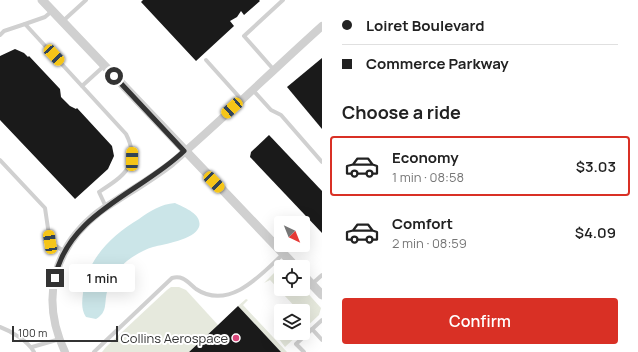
<!DOCTYPE html>
<meta charset="utf-8">
<style>
:root{--surface:#fff;--page:#f2f2f2;--text:#222;--muted:#767676;--line:#e0e0e0;--accent:#d93025}
body{margin:0;font-family:Manrope,sans-serif;background:var(--page);color:var(--text);height:100vh;display:flex;flex-direction:column;font-size:15px;white-space:nowrap}
*{box-sizing:border-box;margin:0}
p{font-size:13px;color:var(--muted)}
.icon{flex:none;width:22px;height:22px;fill:none;stroke:currentColor;stroke-width:2;stroke-linecap:round;stroke-linejoin:round}
.map{position:relative;flex:1;overflow:hidden}
.panel{display:flex;flex-direction:column;background:var(--surface);width:316px}
.panel>*{flex:none}
.top-card{display:grid;align-content:center;height:88px;padding:0 20px;background:var(--surface)}
.needle{width:26px;rotate:137deg}
.controls{position:absolute;left:274px;top:216px;display:grid;gap:8px}
.controls a{display:grid;place-items:center;width:36px;height:36px;border-radius:4px;background:var(--surface);box-shadow:0 4px 16px #0002;font-size:20px}
.scale{position:absolute;left:12px;bottom:10px;width:106px;box-sizing:border-box;padding-left:4px;border:2px solid #333;border-top:0;font-size:11px;line-height:14px;white-space:nowrap;color:#333;-webkit-text-stroke:3px #fff;paint-order:stroke}
.end{position:absolute;width:18px;height:18px;margin:-9px;border:5px solid #333;background:#fff;box-shadow:0 0 0 2px #fff}
.from{border-radius:50%}
.bubble{position:absolute;height:28px;border-radius:4px;background:var(--surface);box-shadow:0 4px 16px #0002;font-size:13px;font-weight:600;line-height:28px;text-align:center}
.car{position:absolute;width:12px;height:24px;margin:-12px -6px;border-radius:5px;box-shadow:0 0 3px 1px #0007;background:linear-gradient(#f5c518 24%,#345 0 40%,#f5c518 0 76%,#345 0 86%,#f5c518 0)}
.top-card b{display:flex;align-items:center;gap:14px;height:38px;font-size:15px}
.top-card b+b{border-top:1px solid var(--line)}
.top-card i{width:10px;height:10px;background:var(--text)}
ul{padding:0;list-style:none}
li{display:flex;align-items:center;gap:12px;height:60px;margin:0 8px 6px;padding:0 12px;border:2px solid transparent;border-radius:4px}
li div{flex:1}
li b{display:block;font-size:15px}
li em{font-style:normal;font-weight:600}
li.selected{border-color:var(--accent)}
li>.icon{width:36px;height:36px;stroke-width:1.5}
h2{padding:0 20px;font-size:18px;line-height:48px}
.action{display:flex;gap:8px;margin-top:auto;padding:8px 20px}
.action a{flex:1;height:46px;border-radius:4px;background:var(--accent);color:#fff;font-size:16px;font-weight:600;line-height:46px;text-align:center}
main{display:flex;flex:1;min-height:0}
.map>svg:first-child{display:block}
.green{fill:#e6e9dd}
.water{fill:#cbe5e8}
.building{fill:#1a1a1a}
.lines{fill:none;stroke-linecap:round;stroke-linejoin:round}
.service{stroke:#d0d0d0;stroke-width:4}
.minor{stroke:#d0d0d0;stroke-width:8}
.tertiary{stroke:#d0d0d0;stroke-width:9}
.route{stroke:#333;stroke-width:5}
.poi-dot{fill:#d9467a;stroke:#fff;stroke-width:1.5}
.labels{text-anchor:middle;stroke-width:4;stroke-linejoin:round;paint-order:stroke}
.poi-label{font-size:13px;fill:#333;stroke:#fff;text-anchor:end}
</style>
<main>
<div class="map">
<svg width="322" height="352" viewBox="0 0 322 352">
<rect width="100%" height="100%" fill="#fff"/>
<g class="green">
<polygon points="281,270 281,289 303,288 321,308 319,315 303,330 303,311 297,311 298,310 270,280 264,283 275,272"/>
<polygon points="171,287 179,287 186,290 218,325 189,352 102,352 106,347 167,290"/>
<polygon points="246,299 248,300 243,305 287,352 281,352 238,306"/>
<polygon points="281,326 281,333 300,333 285,347 276,335 277,330"/>
</g>
<path class="water" d="M175,203c8,4 28,11 24,24 -5,13 -35,17 -46,20 -7,2 -16,7 -22,11 -11,7 -21,22 -24,34 -3,11 1,20 -11,27l-10,-2c-5,-7 -4,-16 -3,-24 4,-34 28,-57 56,-74 11,-8 22,-15 36,-16z"/>
<g class="building">
<polygon points="143,0 259,0 260,1 244,15 241,11 237,17 230,21 234,26 196,61 141,2"/>
<polygon points="15,49 24,53 28,57 29,56 60,89 61,97 70,106 76,109 77,108 112,146 114,156 108,169 75,199 0,120 0,56"/>
<polygon points="322,58 322,129 287,87"/>
<polygon points="269,135 322,191 322,233 250,157 251,152"/>
<polygon points="238,306 281,352 189,352 218,325"/>
</g>
<g class="lines">
<g class="service">
<path d="M52,11l-7,6 -20,7 101,110c16,31 -4,43 -27,58l7,15"/>
<polyline points="63,21 86,0"/>
<polyline points="0,35 4,31 25,24"/>
<polyline points="206,60 241,99"/>
<polyline points="274,70 244,36 283,0"/>
<polyline points="82,86 104,66"/>
<polyline points="252,89 271,110 281,115 322,162"/>
<polyline points="0,160 45,208 50,242 65,252"/>
<polyline points="312,284 322,275"/>
<path d="M0,327c11,4 28,14 34,25"/>
<polyline points="312,329 322,340"/>
<polyline points="32,347 60,339"/>
<path d="M94,352l78,-74c12,-3 16,5 24,11 33,22 65,-14 87,-35"/>
<polyline points="304,352 296,344 322,320"/>
</g>
<path class="minor" d="M65,352c-25,-53 -12,-104 34,-140 24,-17 50,-31 73,-49 51,-44 100,-92 150,-137"/>
<g class="tertiary">
<polyline points="42,0 296,267"/>
<polyline points="303,275 322,295"/>
</g>
</g>
<g class="lines">
<path class="route" d="M55,278c13,-65 87,-86 129,-127l-70,-75"/>
</g>
<circle class="poi-dot" cx="236" cy="338" r="4"/>
<g class="labels">
<g class="poi-label">
<text x="228" y="343">Collins Aerospace</text>
</g>
</g>
</svg>
<div class="controls">
<a><svg class="needle" viewBox="-14 -14 28 28"><path d="M0-13l5 13h-10z" fill="#e53935"/><path d="M0 13l5-13h-10z" fill="#767676"/></svg></a>
<a><svg class="icon" aria-label="locate" viewBox="0 0 24 24"><circle cx="12" cy="12" r="6"/><path d="M12 2v4M12 18v4M2 12h4M18 12h4"/></svg></a>
<a><svg class="icon" aria-label="layers" viewBox="0 0 24 24"><path d="M12 4l9 5-9 5-9-5zM3 14l9 5 9-5"/></svg></a>
</div>
<div class="scale">100 m</div>
<i class="end from" style="left:114px;top:76px"></i>
<i class="end" style="left:55px;top:278px"></i>
<div class="bubble" style="left:69px;top:264px;width:66px">1 min</div>
<i class="car" style="left:54px;top:55px;rotate:137deg"></i>
<i class="car" style="left:232px;top:108px;rotate:228deg"></i>
<i class="car" style="left:132px;top:159px;rotate:1deg"></i>
<i class="car" style="left:214px;top:182px;rotate:136deg"></i>
<i class="car" style="left:50px;top:242px;rotate:351deg"></i>
</div>
<section class="panel">
<div class="top-card">
<b><i class="from"></i>Loiret Boulevard</b>
<b><i></i>Commerce Parkway</b>
</div>
<h2>Choose a ride</h2>
<ul>
<li class="selected"><svg class="icon" aria-label="car" viewBox="0 0 24 24"><path d="M5 17H2v-5l4-1 3-4h7l3 4 3 1v5h-3M9 17h6M6 11h13"/><circle cx="7" cy="17" r="2"/><circle cx="17" cy="17" r="2"/></svg><div><b>Economy</b><p>1 min · 08:58</p></div><em>$3.03</em></li>
<li><svg class="icon" aria-label="car" viewBox="0 0 24 24"><path d="M5 17H2v-5l4-1 3-4h7l3 4 3 1v5h-3M9 17h6M6 11h13"/><circle cx="7" cy="17" r="2"/><circle cx="17" cy="17" r="2"/></svg><div><b>Comfort</b><p>2 min · 08:59</p></div><em>$4.09</em></li>
</ul>
<div class="action"><a>Confirm</a></div>
</section>
</main>
